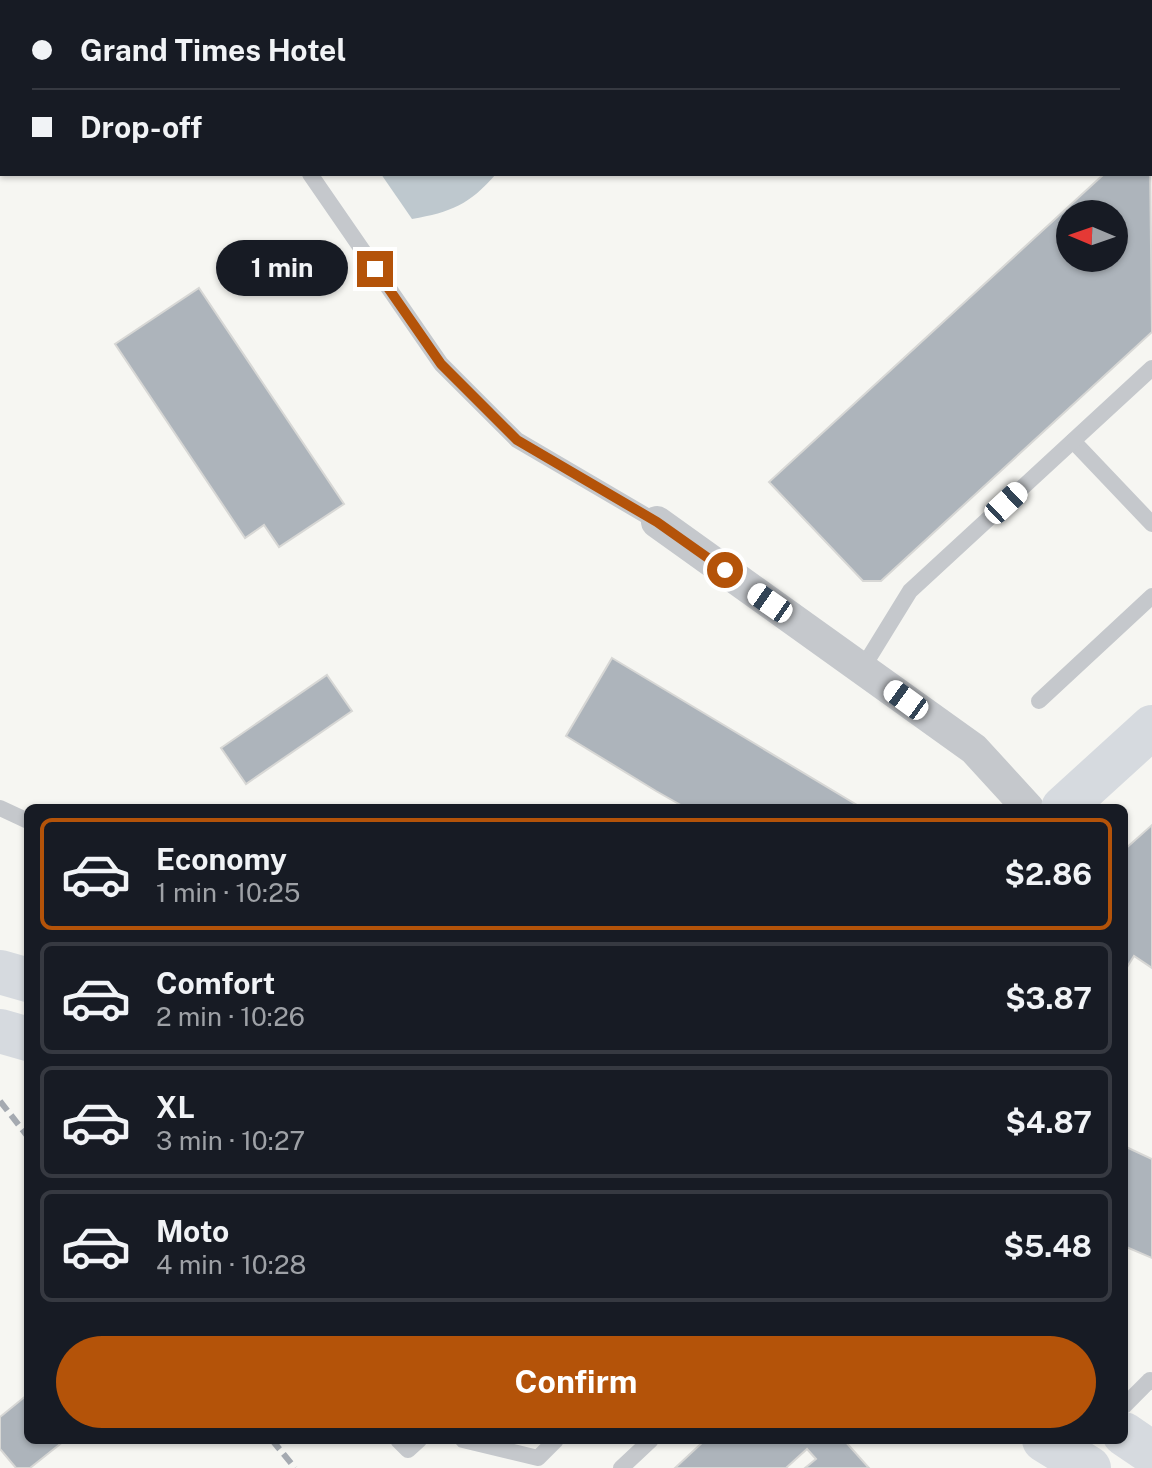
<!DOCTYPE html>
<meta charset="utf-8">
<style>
:root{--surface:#171b24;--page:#242831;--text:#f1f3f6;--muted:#9ea1a6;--line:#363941;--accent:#b45309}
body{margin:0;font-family:"Public Sans",sans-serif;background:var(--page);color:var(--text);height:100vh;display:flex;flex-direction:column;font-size:30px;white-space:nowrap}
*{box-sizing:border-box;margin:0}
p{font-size:26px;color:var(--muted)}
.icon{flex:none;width:44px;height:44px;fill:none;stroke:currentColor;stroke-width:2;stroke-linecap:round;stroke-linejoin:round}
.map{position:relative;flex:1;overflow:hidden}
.side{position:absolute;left:24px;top:804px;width:1104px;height:640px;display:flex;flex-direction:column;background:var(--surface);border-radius:12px;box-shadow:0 2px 6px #0004}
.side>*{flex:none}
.top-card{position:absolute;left:0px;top:0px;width:1152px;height:176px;box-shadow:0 2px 6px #0004;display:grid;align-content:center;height:176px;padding:0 32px;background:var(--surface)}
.needle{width:52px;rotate:272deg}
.controls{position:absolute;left:1056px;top:200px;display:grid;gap:16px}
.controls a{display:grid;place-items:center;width:72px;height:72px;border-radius:50%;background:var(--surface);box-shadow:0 2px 6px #0004;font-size:40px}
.end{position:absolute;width:36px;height:36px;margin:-18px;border:10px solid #b45309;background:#fff;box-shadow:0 0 0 4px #fff}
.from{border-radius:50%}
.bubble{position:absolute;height:56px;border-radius:28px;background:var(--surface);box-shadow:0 2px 6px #0004;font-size:26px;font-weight:700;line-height:56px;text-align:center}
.car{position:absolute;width:24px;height:48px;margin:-24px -12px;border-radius:10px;box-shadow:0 0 6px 2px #0007;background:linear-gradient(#fff 24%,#345 0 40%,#fff 0 76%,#345 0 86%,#fff 0)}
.top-card b{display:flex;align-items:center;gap:28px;height:76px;font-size:30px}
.top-card b+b{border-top:2px solid var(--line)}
.top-card i{width:20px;height:20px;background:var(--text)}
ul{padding:14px 0 0;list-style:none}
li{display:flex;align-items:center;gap:24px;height:112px;margin:0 16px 12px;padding:0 16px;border:4px solid var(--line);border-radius:12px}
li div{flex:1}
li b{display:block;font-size:30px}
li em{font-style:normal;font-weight:700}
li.on{border-color:var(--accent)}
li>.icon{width:72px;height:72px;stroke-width:1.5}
.primary-button{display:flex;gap:16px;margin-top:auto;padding:16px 32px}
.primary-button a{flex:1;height:92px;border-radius:48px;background:var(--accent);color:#fff;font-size:32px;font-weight:700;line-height:92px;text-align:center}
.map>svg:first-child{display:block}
.water{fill:#bec8ce}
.building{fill:#adb4bb;stroke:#d7d7d5;stroke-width:2;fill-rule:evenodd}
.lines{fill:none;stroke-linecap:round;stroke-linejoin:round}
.lane{stroke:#c5c8cc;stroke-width:16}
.street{stroke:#c5c8cc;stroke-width:32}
.secondary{stroke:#d6dadf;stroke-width:44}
.primary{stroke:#d6dadf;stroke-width:44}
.rail{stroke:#a5aab1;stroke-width:6;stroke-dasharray:12 6;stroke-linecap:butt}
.route{stroke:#b45309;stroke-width:10}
</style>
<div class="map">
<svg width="1152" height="1468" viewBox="0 0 1152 1468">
<rect width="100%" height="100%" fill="#f6f6f2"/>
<g class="water">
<polygon points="286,0 668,0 669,2 287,2"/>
<path d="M381,174h115c-27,31 -45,38 -84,45z"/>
</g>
<g class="building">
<path d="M1150,159l2,173 -271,249h-18l-94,-99 335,-308h46zM1070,214h44v44h-44z"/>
<polygon points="199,288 344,504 279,547 264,525 245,538 115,344"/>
<polygon points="612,658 862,808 686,808 656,791 566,736"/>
<polygon points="327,675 352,711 246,784 221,748"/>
<polygon points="1152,825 1152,968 1134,956 1124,972 1124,850"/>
<polygon points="1124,1146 1152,1159 1152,1258 1124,1246"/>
<polygon points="27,1395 28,1440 64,1441 30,1468 16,1468 0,1449 0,1417"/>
<polygon points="705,1440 844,1440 869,1468 805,1468 816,1459 807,1449 786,1468 675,1468"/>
</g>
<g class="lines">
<g class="lane">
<polyline points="310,174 441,364 517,440 657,522"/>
<polyline points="1073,441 1152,524"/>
<polyline points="862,669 910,591 1152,368"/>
<polyline points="1039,701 1152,596"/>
<polyline points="0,808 28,821"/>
<polyline points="1124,1406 1150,1380"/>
<polyline points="398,1440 408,1450 419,1440"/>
<polyline points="463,1440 538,1458 556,1440"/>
<polyline points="621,1468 651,1440"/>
</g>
<polyline class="street" points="657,522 974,749 1028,808"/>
<polyline class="secondary" points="1063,808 1152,727"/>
<g class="primary">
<polyline points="0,972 28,980"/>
<polyline points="0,1031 28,1039"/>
<polyline points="1124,1434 1152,1453"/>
<polyline points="1044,1440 1089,1468"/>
</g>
<g class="rail">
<polyline points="0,1101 28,1137"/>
<polyline points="272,1440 295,1468"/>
</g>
</g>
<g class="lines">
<polyline class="route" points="375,269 441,364 517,440 657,522 725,570"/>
</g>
</svg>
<div class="controls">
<a><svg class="needle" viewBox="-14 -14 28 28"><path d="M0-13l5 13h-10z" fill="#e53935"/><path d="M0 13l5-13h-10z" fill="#9ea1a6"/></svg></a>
</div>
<i class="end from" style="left:725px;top:570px"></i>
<i class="end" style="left:375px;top:269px"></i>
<div class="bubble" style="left:216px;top:240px;width:132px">1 min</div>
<i class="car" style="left:1006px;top:503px;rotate:47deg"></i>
<i class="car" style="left:770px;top:603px;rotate:305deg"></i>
<i class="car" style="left:906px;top:700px;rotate:306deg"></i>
<div class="top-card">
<b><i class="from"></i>Grand Times Hotel</b>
<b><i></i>Drop-off</b>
</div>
<section class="side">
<ul>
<li class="on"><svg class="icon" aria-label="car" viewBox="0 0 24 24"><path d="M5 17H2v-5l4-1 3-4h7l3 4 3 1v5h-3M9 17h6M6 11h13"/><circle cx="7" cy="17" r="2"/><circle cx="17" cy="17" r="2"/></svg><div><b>Economy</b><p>1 min · 10:25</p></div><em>$2.86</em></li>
<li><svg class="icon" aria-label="car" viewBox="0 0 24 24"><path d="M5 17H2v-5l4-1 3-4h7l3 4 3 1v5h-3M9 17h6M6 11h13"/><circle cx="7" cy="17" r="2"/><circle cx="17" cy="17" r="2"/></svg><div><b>Comfort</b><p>2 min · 10:26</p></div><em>$3.87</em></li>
<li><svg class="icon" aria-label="car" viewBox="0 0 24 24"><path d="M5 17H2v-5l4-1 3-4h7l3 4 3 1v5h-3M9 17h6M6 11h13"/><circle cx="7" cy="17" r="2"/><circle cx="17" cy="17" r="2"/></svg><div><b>XL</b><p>3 min · 10:27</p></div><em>$4.87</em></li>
<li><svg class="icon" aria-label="car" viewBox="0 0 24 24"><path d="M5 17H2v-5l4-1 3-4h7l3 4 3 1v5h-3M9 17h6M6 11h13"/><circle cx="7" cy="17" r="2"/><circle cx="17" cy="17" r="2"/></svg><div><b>Moto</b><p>4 min · 10:28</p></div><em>$5.48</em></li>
</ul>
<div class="primary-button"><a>Confirm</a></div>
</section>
</div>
